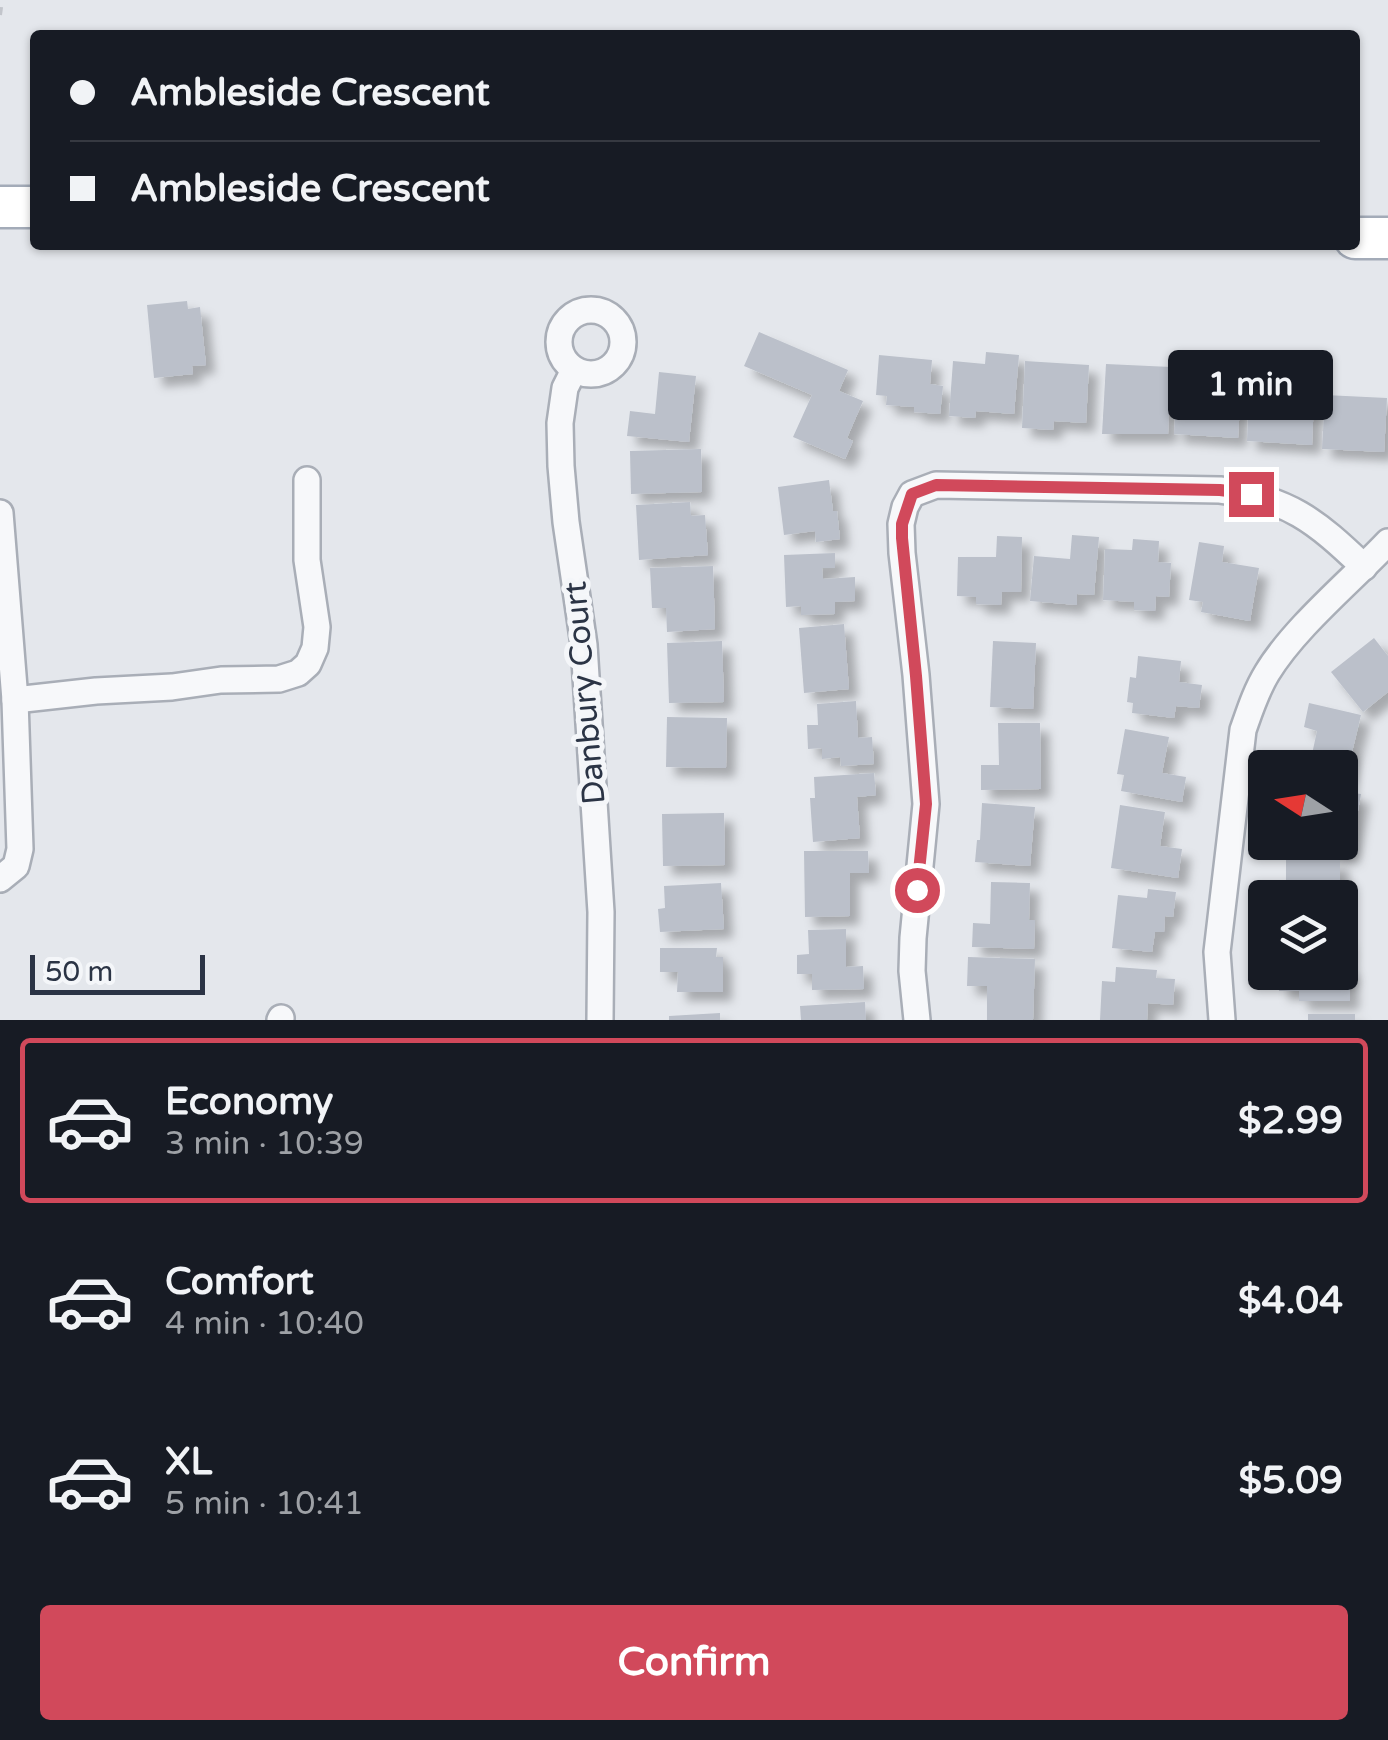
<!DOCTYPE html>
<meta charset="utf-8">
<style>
:root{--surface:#171b24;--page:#20242c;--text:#f1f3f6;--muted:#9ea1a6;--line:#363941;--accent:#d1495b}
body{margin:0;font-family:"Varela Round",sans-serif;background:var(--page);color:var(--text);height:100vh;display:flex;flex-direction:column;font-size:38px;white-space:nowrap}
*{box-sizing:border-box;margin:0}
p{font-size:32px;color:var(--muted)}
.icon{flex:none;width:55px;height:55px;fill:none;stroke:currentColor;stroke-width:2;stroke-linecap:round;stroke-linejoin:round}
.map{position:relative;height:1020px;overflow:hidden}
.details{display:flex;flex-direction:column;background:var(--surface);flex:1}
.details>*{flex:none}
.banner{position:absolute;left:30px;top:30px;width:1330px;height:220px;border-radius:10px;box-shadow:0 2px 8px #0004;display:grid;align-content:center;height:220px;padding:0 40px;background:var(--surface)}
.needle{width:65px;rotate:282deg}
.tools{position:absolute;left:1248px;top:750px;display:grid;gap:20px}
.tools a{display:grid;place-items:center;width:110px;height:110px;border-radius:10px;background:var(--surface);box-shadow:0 2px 8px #0004;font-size:50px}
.scale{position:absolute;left:30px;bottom:25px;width:175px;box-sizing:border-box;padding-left:10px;border:5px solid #2b3445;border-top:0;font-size:28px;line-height:35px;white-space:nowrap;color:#2b3445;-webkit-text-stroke:8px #f4f6f9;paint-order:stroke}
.end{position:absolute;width:45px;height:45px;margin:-22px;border:12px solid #d1495b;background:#fff;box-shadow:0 0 0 5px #fff}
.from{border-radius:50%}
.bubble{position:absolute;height:70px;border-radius:10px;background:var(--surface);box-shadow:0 2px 8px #0004;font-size:32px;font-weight:700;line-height:70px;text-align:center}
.banner b{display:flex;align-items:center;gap:35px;height:95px;font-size:38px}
.banner b+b{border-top:2px solid var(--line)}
.banner i{width:25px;height:25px;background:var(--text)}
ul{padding:18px 0 0;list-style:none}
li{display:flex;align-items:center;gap:30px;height:165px;margin:0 20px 15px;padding:0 20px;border:5px solid transparent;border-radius:10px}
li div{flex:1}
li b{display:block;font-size:38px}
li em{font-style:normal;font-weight:700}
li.current{border-color:var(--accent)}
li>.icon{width:90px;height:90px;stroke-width:1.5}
.primary-button{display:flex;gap:20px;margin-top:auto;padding:20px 40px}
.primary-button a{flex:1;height:115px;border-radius:10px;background:var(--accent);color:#fff;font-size:40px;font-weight:700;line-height:115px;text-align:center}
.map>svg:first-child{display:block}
.building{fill:#bbc0ca;filter:url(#shadow)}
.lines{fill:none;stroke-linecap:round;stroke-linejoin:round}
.minor-casing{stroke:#a9aeb7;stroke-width:30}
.primary-casing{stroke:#a3abb8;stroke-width:45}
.path{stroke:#c2c5cb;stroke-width:4;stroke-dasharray:8 8;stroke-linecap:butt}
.minor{stroke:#f7f8fa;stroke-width:25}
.primary{stroke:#fff;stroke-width:40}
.route{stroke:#d1495b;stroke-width:12}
.labels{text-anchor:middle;stroke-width:10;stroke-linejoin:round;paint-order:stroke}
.street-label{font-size:32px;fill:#2b3445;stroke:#f4f6f9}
</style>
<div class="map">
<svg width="1388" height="1020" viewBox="0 0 1388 1020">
<defs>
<filter id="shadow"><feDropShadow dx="9" dy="9" stdDeviation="5" flood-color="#0004"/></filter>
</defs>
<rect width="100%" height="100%" fill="#e4e7ec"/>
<g class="building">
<polygon points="187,301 188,309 200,307 206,365 192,366 193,374 154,378 147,305"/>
<polygon points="759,332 848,370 839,391 863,401 847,438 853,441 845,459 793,437 812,395 744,366"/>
<polygon points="986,352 1019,355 1014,414 976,411 975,418 949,416 953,361 985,364"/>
<polygon points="879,355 932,360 930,384 943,386 940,414 914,412 914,407 886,405 887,396 876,395"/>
<polygon points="1025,361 1089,365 1086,423 1054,421 1053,430 1022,428"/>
<polygon points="1106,364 1171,367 1168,434 1102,434"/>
<polygon points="1178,367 1242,371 1238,438 1174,434"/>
<polygon points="659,372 696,376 689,442 627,436 630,411 655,414"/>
<polygon points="1250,373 1315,376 1312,445 1247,441"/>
<polygon points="1325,395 1387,398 1384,452 1322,449"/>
<polygon points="701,449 702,492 631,494 630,451"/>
<polygon points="829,480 833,511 837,511 840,539 816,542 815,531 784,535 778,487"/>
<polygon points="690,502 691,516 705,515 708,555 639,560 636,505"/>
<polygon points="1072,535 1099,537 1094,595 1077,594 1077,605 1030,601 1034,556 1070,559"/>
<polygon points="997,536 1022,537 1021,592 1002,592 1001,605 976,604 976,597 957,596 958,557 996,557"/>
<polygon points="1133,539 1159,541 1158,562 1171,563 1169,597 1156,596 1155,611 1134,610 1134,602 1103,600 1105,549 1132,550"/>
<polygon points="1199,542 1224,546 1222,562 1259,568 1250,621 1201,612 1203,602 1189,600"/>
<polygon points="835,553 835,568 822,568 823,579 855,577 855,601 835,602 835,614 801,615 801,606 786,607 784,555"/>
<polygon points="713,566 715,629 667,632 666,608 652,608 650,568"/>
<polygon points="844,624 849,689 804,693 799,628"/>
<polygon points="1374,638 1388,656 1388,692 1363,712 1331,672"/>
<polygon points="722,641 724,702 669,703 667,643"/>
<polygon points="993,641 1036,643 1033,709 990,707"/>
<polygon points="1138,656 1181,661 1179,682 1202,685 1199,708 1176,706 1174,718 1132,713 1133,703 1127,702 1130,677 1136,678"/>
<polygon points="856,701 858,738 872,737 874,764 841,766 840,757 822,759 822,748 808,749 807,725 818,725 817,704"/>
<polygon points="1309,703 1361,715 1346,777 1340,776 1340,768 1309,768 1317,731 1304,727"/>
<polygon points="667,717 727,718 726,768 666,767"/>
<polygon points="998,723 1040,723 1041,789 981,790 981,765 999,765"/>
<polygon points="1125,729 1169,737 1162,773 1186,777 1182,802 1121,791 1124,775 1117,774"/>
<polygon points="874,773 876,795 857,797 860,838 813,842 810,798 815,798 814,777"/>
<polygon points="1340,791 1361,794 1350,856 1284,844 1284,842 1340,842"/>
<polygon points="982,803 1035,807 1030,866 975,862 977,840 980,840"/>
<polygon points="1120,805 1165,812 1160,846 1182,849 1178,878 1111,868"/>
<polygon points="724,813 725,865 663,866 662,814"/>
<polygon points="804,851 868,851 869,873 850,873 850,916 805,917"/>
<rect x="1286" y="860" width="54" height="38"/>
<polygon points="991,882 1030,883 1029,920 1035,920 1034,949 972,947 973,923 990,924"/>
<polygon points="721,883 724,929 660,932 658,909 665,908 664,886"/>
<polygon points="1148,889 1176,892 1173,917 1165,916 1164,932 1155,932 1152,952 1112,948 1118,895 1147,898"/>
<polygon points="846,929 846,967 863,966 864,989 812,990 812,974 797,974 797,955 809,954 808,930"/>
<polygon points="1340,938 1345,938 1344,967 1350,967 1350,1001 1299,1001 1299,991 1279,991 1279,972 1340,972"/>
<polygon points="660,948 717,948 716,957 723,957 723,992 677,992 678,972 660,972"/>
<polygon points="968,957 1035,959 1033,1020 987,1020 987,986 967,986"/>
<polygon points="1116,967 1157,970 1156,978 1175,979 1173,1005 1148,1003 1147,1020 1100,1020 1102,981 1115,982"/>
<polygon points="865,1002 866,1020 801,1020 800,1006"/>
<polygon points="720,1013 720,1020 669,1020 669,1016"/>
<rect x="1308" y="1014" width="47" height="6"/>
</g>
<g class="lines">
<g class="minor-casing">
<g id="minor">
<circle cx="591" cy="342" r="32"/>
<polyline points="574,370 565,388 560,423 561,466 566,522 584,645 601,912 600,1020"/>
<polyline points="0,513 15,700 20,849 16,866 0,879"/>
<polyline points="15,700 96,691 172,687 221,680 279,679 298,673 308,664 315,648 317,627 307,560 307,480"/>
<polyline points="280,1020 281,1018"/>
<path d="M917,1020l-5,-49 1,-33 13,-134 -10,-129 -14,-122 -1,-29 4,-17 7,-13 24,-9 284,5c68,8 96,31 144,77"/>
<path d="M1222,1020l-5,-68 26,-222c7,-20 13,-39 24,-57 27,-45 84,-92 121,-131"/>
</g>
</g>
<g class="primary-casing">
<g id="primary">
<polyline points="0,207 35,207"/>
<polyline points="1355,238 1388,238"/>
</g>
</g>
<polyline class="path" points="0,15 2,0"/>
<use href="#minor" class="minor"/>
<use href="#primary" class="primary"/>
</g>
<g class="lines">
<polyline class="route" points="917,890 926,804 916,676 902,538 902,524 912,494 936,485 1220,490 1251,494"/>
</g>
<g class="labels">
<g class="street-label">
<text transform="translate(584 693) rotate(-95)" y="11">Danbury Court</text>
</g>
</g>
</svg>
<div class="tools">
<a><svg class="needle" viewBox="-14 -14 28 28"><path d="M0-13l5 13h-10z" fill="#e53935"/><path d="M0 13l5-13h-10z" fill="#9ea1a6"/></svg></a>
<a><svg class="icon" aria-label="layers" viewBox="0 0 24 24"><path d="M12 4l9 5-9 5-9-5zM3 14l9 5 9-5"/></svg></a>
</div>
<div class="scale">50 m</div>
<i class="end from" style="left:917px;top:890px"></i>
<i class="end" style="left:1251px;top:494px"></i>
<div class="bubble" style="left:1168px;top:350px;width:165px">1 min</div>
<div class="banner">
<b><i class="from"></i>Ambleside Crescent</b>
<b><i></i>Ambleside Crescent</b>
</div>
</div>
<section class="details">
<ul>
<li class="current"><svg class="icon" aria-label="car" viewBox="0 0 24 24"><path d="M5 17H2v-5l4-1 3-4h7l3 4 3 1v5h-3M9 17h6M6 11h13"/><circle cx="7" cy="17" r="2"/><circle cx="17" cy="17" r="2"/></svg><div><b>Economy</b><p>3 min · 10:39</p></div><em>$2.99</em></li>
<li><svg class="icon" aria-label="car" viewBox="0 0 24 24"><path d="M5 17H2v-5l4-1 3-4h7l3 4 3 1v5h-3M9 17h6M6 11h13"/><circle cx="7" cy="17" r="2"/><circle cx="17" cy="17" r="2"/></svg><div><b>Comfort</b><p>4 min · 10:40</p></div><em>$4.04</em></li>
<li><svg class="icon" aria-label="car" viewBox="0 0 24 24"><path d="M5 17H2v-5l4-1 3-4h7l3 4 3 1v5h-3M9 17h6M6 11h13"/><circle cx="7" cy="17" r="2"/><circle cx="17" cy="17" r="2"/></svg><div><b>XL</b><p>5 min · 10:41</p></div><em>$5.09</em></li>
</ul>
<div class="primary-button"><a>Confirm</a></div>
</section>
